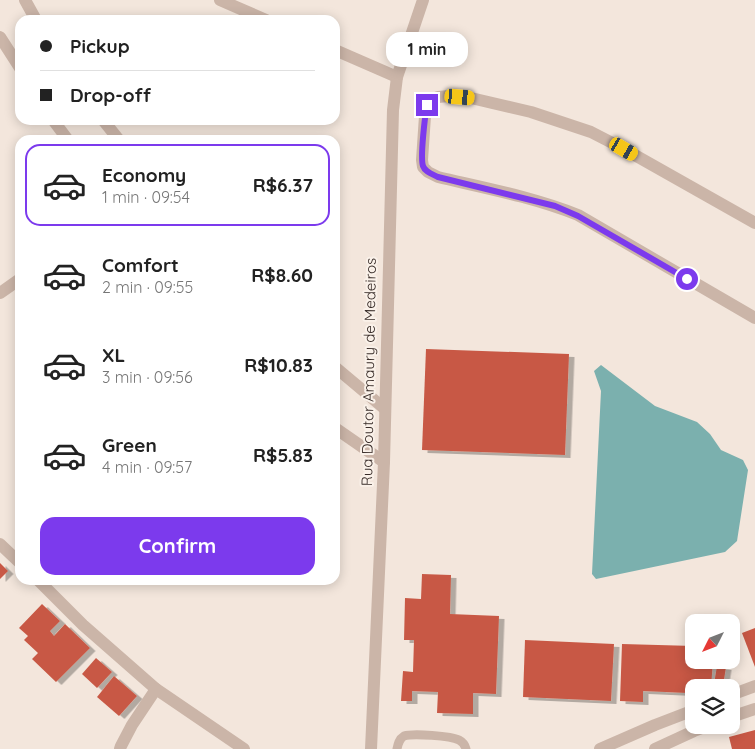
<!DOCTYPE html>
<meta charset="utf-8">
<style>
:root{--surface:#fff;--page:#f6f6f6;--text:#222;--muted:#767676;--line:#e0e0e0;--accent:#7c3aed}
body{margin:0;font-family:Quicksand,sans-serif;background:var(--page);color:var(--text);height:100vh;display:flex;flex-direction:column;font-size:19px;white-space:nowrap}
*{box-sizing:border-box;margin:0}
p{font-size:16px;color:var(--muted)}
.icon{flex:none;width:28px;height:28px;fill:none;stroke:currentColor;stroke-width:2;stroke-linecap:round;stroke-linejoin:round}
.map{position:relative;flex:1;overflow:hidden}
.panel{position:absolute;left:15px;top:135px;width:325px;height:450px;display:flex;flex-direction:column;background:var(--surface);border-radius:15px;box-shadow:0 2px 12px #0003}
.panel>*{flex:none}
.hud{position:absolute;left:15px;top:15px;width:325px;height:110px;border-radius:15px;box-shadow:0 2px 12px #0003;display:grid;align-content:center;height:110px;padding:0 25px;background:var(--surface)}
.needle{width:32px;rotate:228deg}
.fabs{position:absolute;left:685px;top:614px;display:grid;gap:10px}
.fabs a{display:grid;place-items:center;width:55px;height:55px;border-radius:10px;background:var(--surface);box-shadow:0 2px 12px #0003;font-size:25px}
.end{position:absolute;width:22px;height:22px;margin:-11px;border:6px solid #7c3aed;background:#fff;box-shadow:0 0 0 2px #fff}
.from{border-radius:50%}
.bubble{position:absolute;height:35px;border-radius:15px;background:var(--surface);box-shadow:0 2px 12px #0003;font-size:16px;font-weight:700;line-height:35px;text-align:center}
.car{position:absolute;width:15px;height:30px;margin:-15px -8px;border-radius:6px;box-shadow:0 0 4px 1px #0007;background:linear-gradient(#f5c518 24%,#345 0 40%,#f5c518 0 76%,#345 0 86%,#f5c518 0)}
.hud b{display:flex;align-items:center;gap:18px;height:48px;font-size:19px}
.hud b+b{border-top:1px solid var(--line)}
.hud i{width:12px;height:12px;background:var(--text)}
ul{padding:9px 0 0;list-style:none}
li{display:flex;align-items:center;gap:15px;height:82px;margin:0 10px 8px;padding:0 15px;border:2px solid transparent;border-radius:15px}
li div{flex:1}
li b{display:block;font-size:19px}
li em{font-style:normal;font-weight:700}
li.active{border-color:var(--accent)}
li>.icon{width:45px;height:45px;stroke-width:1.5}
.button{display:flex;gap:10px;margin-top:auto;padding:10px 25px}
.button a{flex:1;height:58px;border-radius:15px;background:var(--accent);color:#fff;font-size:20px;font-weight:700;line-height:58px;text-align:center}
.map>svg:first-child{display:block}
.water{fill:#7bb0ae}
.building{fill:#c85945;filter:url(#shadow)}
.lines{fill:none;stroke-linecap:round;stroke-linejoin:round}
.service{stroke:#cbb5a8;stroke-width:9}
.minor{stroke:#cbb5a8;stroke-width:12}
.tertiary{stroke:#cbb5a8;stroke-width:12}
.route{stroke:#7c3aed;stroke-width:6}
.labels{text-anchor:middle;stroke-width:4;stroke-linejoin:round;paint-order:stroke}
.street-label{font-size:15px;fill:#382c28;stroke:#faf1e9}
</style>
<div class="map">
<svg width="755" height="749" viewBox="0 0 755 749">
<defs>
<filter id="shadow"><feDropShadow dx="5.5" dy="3" stdDeviation="0" flood-color="#0004"/></filter>
</defs>
<rect width="100%" height="100%" fill="#f3e6dc"/>
<polygon class="water" points="601,365 655,406 697,422 710,434 721,450 743,460 748,470 737,541 725,552 596,579 592,574 601,391 594,371"/>
<g class="building">
<polygon points="426,349 569,354 565,455 422,450"/>
<polygon points="0,563 8,571 0,579"/>
<polygon points="422,574 451,575 450,614 499,616 496,694 473,693 473,714 437,713 438,692 412,691 412,701 401,701 403,671 413,672 414,640 404,640 405,598 421,599"/>
<polygon points="42,604 60,621 50,631 54,636 65,624 90,648 56,682 32,659 38,653 24,640 28,636 19,628"/>
<polygon points="755,628 755,667 742,633"/>
<polygon points="525,640 614,644 611,701 523,697"/>
<polygon points="622,644 694,646 694,660 713,660 711,688 694,688 694,702 688,702 688,693 643,691 643,702 620,701"/>
<polygon points="96,658 112,672 97,688 82,674"/>
<polygon points="717,666 726,667 723,686 714,684"/>
<polygon points="114,676 137,696 119,716 97,697"/>
<polygon points="755,730 755,749 732,749 729,737"/>
</g>
<g class="lines">
<path class="service" d="M397,749c1,-5 2,-10 7,-13 9,-3 47,0 55,4 4,2 6,5 7,9"/>
<g class="minor">
<polyline points="25,0 36,20"/>
<polyline points="220,0 266,20"/>
<polyline points="0,37 20,68"/>
<polyline points="335,50 397,77"/>
<polyline points="53,120 68,140"/>
<polyline points="103,120 119,140"/>
<path d="M755,223l-131,-74 -33,-17 -60,-20 -60,-14 -22,-2 -11,1 -7,3 -4,5 -2,11 -3,44 1,7 5,5 10,5c47,11 95,20 140,38l177,103"/>
<polyline points="0,293 20,279"/>
<polyline points="335,367 385,409"/>
<polyline points="335,428 384,462"/>
<polyline points="0,544 20,563"/>
<polyline points="38,580 83,625 156,689 244,749"/>
<polyline points="731,695 755,686"/>
<polyline points="731,717 755,709"/>
<polyline points="120,749 121,746 132,725 156,689"/>
<polyline points="600,749 655,725 694,710"/>
<polyline points="655,749 694,731 710,725"/>
</g>
<polyline class="tertiary" points="371,749 384,462 393,110 397,77 423,0"/>
</g>
<g class="lines">
<path class="route" d="M427,105c-2,11 -7,52 -4,61 2,6 9,8 15,11l117,29 23,10 109,63"/>
</g>
<g class="labels">
<g class="street-label">
<text transform="translate(369 372) rotate(-89)" y="5">Rua Doutor Amaury de Medeiros</text>
</g>
</g>
</svg>
<div class="fabs">
<a><svg class="needle" viewBox="-14 -14 28 28"><path d="M0-13l5 13h-10z" fill="#e53935"/><path d="M0 13l5-13h-10z" fill="#767676"/></svg></a>
<a><svg class="icon" aria-label="layers" viewBox="0 0 24 24"><path d="M12 4l9 5-9 5-9-5zM3 14l9 5 9-5"/></svg></a>
</div>
<i class="end from" style="left:687px;top:279px"></i>
<i class="end" style="left:427px;top:105px"></i>
<div class="bubble" style="left:386px;top:32px;width:82px">1 min</div>
<i class="car" style="left:460px;top:97px;rotate:95deg"></i>
<i class="car" style="left:624px;top:149px;rotate:120deg"></i>
<div class="hud">
<b><i class="from"></i>Pickup</b>
<b><i></i>Drop-off</b>
</div>
<section class="panel">
<ul>
<li class="active"><svg class="icon" aria-label="car" viewBox="0 0 24 24"><path d="M5 17H2v-5l4-1 3-4h7l3 4 3 1v5h-3M9 17h6M6 11h13"/><circle cx="7" cy="17" r="2"/><circle cx="17" cy="17" r="2"/></svg><div><b>Economy</b><p>1 min · 09:54</p></div><em>R$6.37</em></li>
<li><svg class="icon" aria-label="car" viewBox="0 0 24 24"><path d="M5 17H2v-5l4-1 3-4h7l3 4 3 1v5h-3M9 17h6M6 11h13"/><circle cx="7" cy="17" r="2"/><circle cx="17" cy="17" r="2"/></svg><div><b>Comfort</b><p>2 min · 09:55</p></div><em>R$8.60</em></li>
<li><svg class="icon" aria-label="car" viewBox="0 0 24 24"><path d="M5 17H2v-5l4-1 3-4h7l3 4 3 1v5h-3M9 17h6M6 11h13"/><circle cx="7" cy="17" r="2"/><circle cx="17" cy="17" r="2"/></svg><div><b>XL</b><p>3 min · 09:56</p></div><em>R$10.83</em></li>
<li><svg class="icon" aria-label="car" viewBox="0 0 24 24"><path d="M5 17H2v-5l4-1 3-4h7l3 4 3 1v5h-3M9 17h6M6 11h13"/><circle cx="7" cy="17" r="2"/><circle cx="17" cy="17" r="2"/></svg><div><b>Green</b><p>4 min · 09:57</p></div><em>R$5.83</em></li>
</ul>
<div class="button"><a>Confirm</a></div>
</section>
</div>
